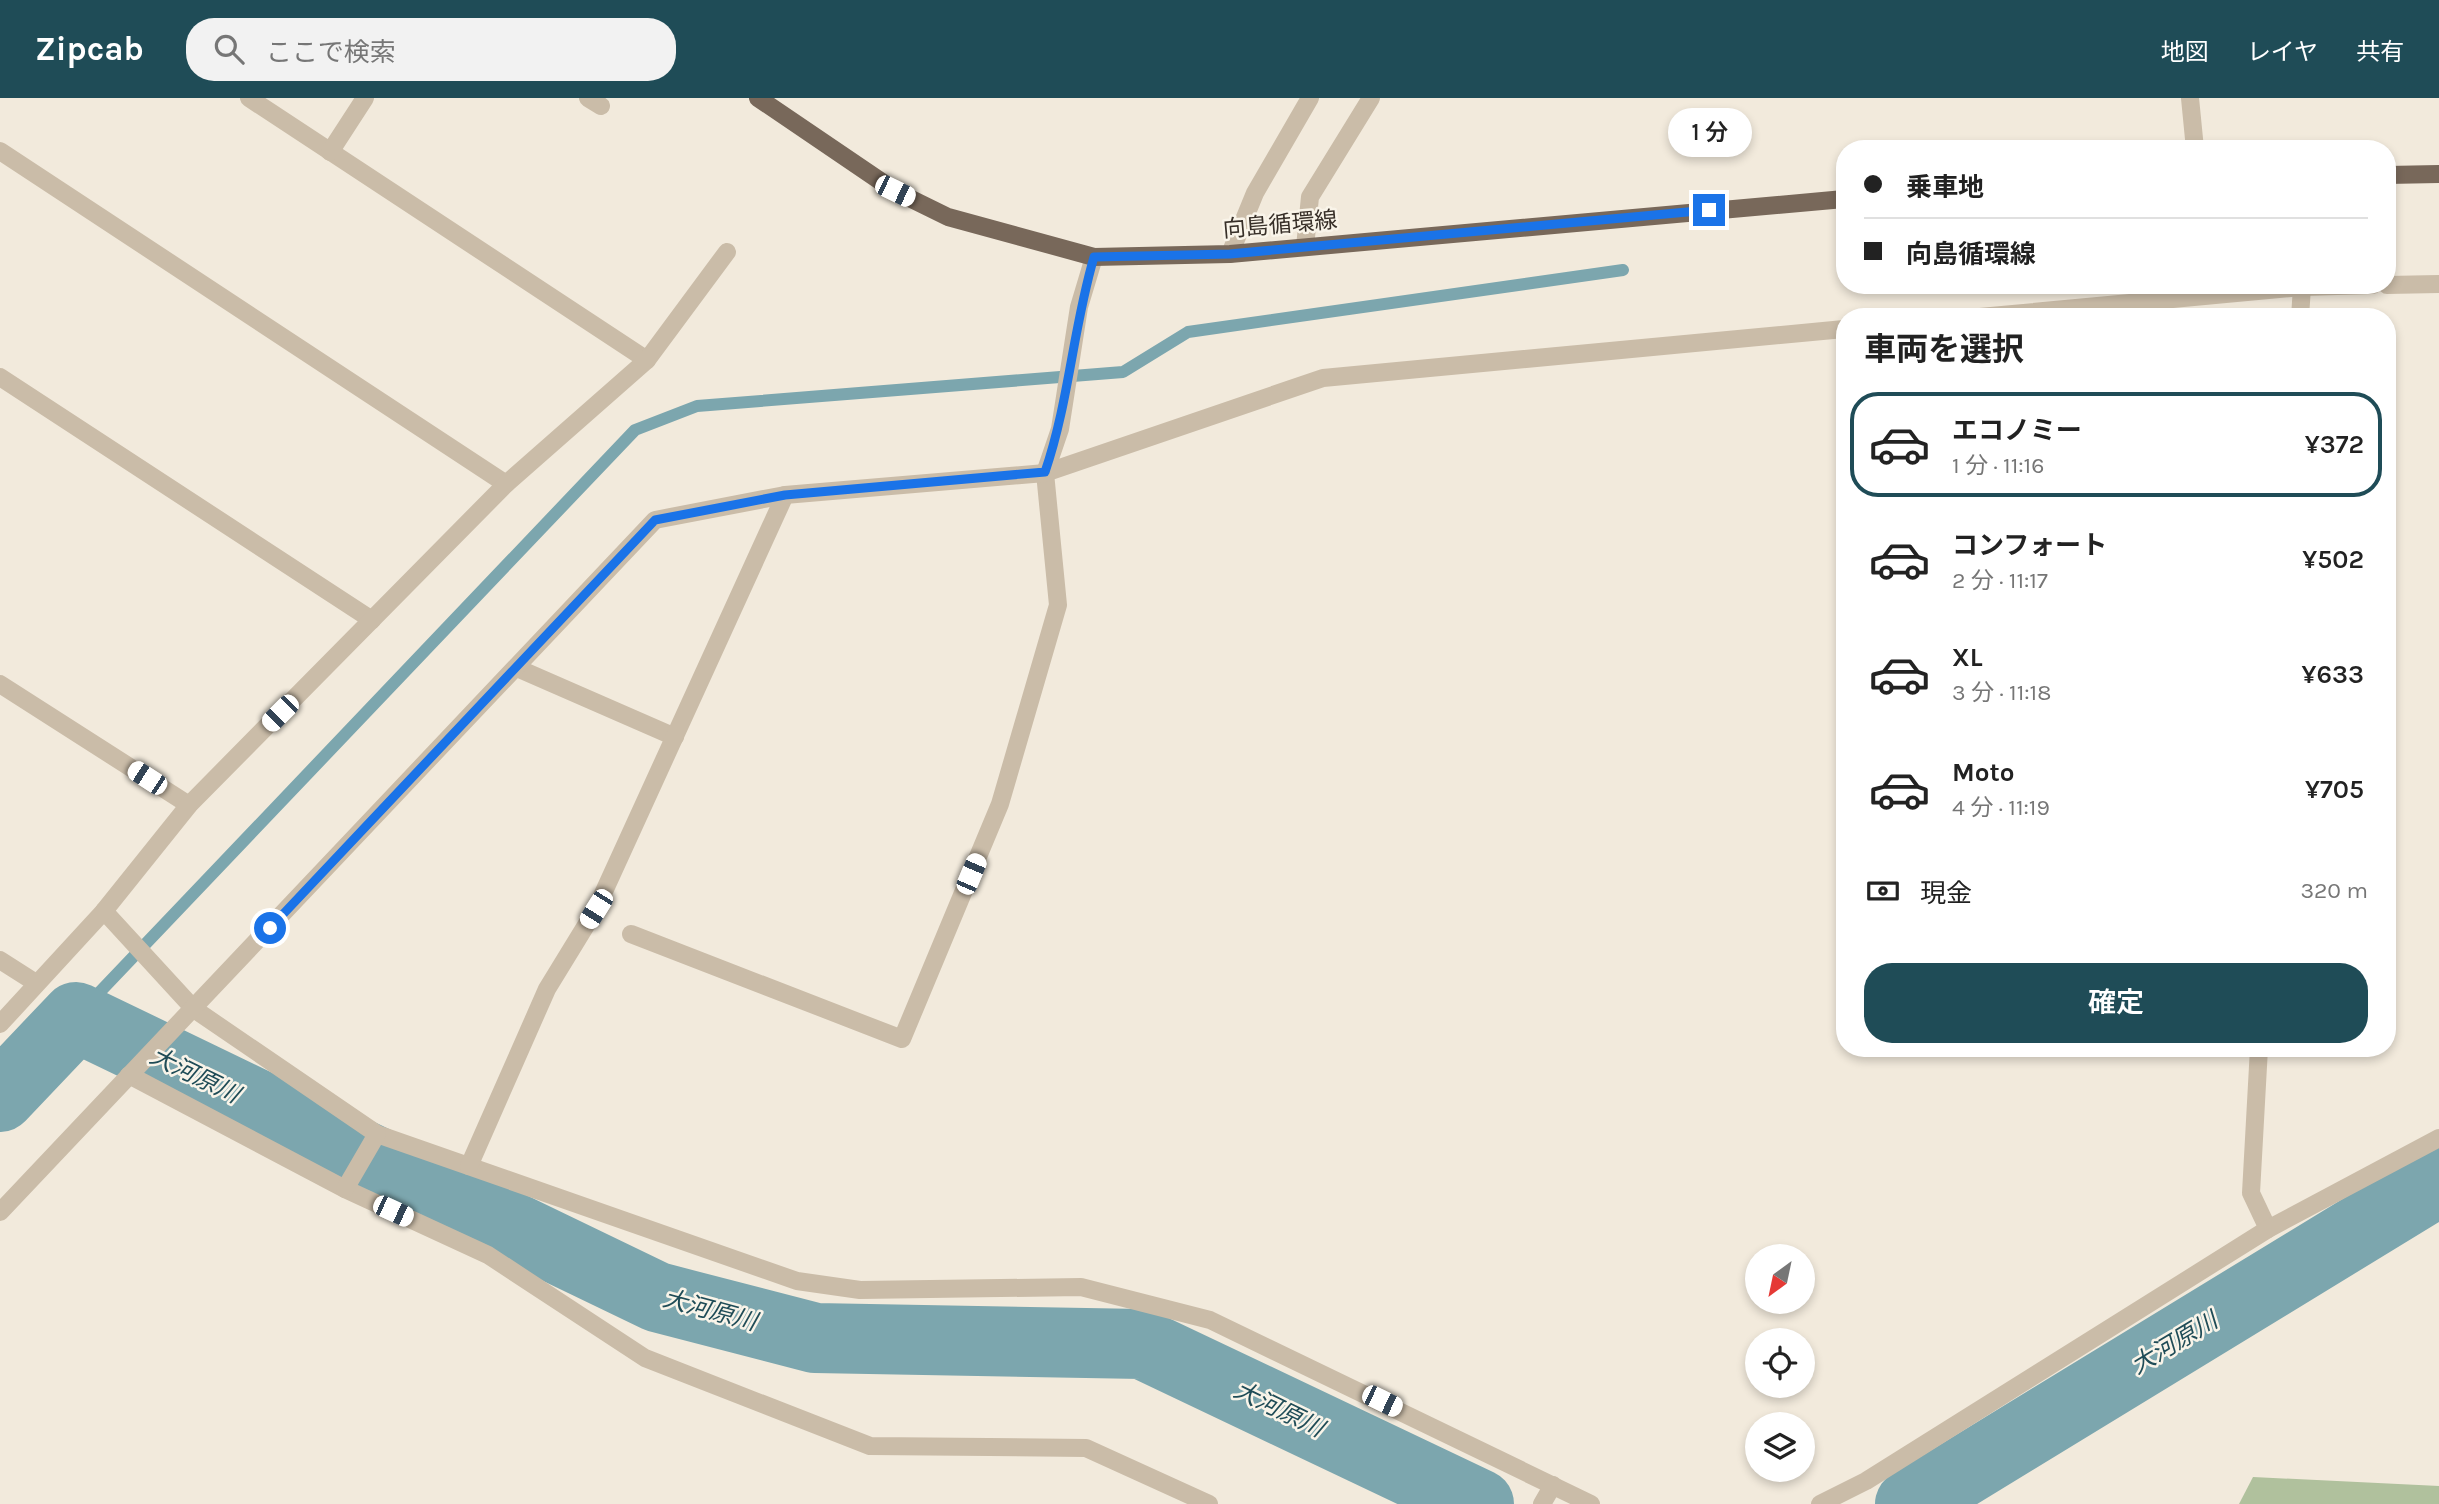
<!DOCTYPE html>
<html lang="ja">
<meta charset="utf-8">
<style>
:root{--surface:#fff;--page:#f2f2f2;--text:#222;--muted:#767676;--line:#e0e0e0;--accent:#1f4c57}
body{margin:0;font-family:Karla,"Noto Sans JP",sans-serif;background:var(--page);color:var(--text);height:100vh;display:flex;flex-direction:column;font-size:26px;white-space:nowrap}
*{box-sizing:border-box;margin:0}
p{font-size:23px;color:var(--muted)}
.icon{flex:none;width:38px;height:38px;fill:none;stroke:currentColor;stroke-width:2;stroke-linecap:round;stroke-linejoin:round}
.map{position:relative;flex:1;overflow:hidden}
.panel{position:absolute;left:1836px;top:210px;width:560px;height:749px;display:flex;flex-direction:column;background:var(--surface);border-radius:28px;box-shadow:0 4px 10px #0003}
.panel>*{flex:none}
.guide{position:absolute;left:1836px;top:42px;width:560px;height:154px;border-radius:28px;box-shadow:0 4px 10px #0003;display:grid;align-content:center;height:154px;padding:0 28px;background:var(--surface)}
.needle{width:46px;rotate:213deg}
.buttons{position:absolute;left:1745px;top:1146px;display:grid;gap:14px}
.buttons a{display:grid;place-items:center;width:70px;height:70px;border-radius:50%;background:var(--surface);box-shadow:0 4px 10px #0003;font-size:35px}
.end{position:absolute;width:32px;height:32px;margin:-16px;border:9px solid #1a73e8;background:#fff;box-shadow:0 0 0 4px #fff}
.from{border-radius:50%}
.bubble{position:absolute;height:49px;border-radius:24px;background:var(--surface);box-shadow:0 4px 10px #0003;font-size:23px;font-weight:600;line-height:49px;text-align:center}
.car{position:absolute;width:21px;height:42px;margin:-21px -10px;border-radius:9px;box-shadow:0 0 5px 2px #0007;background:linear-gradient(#fff 24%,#345 0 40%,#fff 0 76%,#345 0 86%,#fff 0)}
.guide b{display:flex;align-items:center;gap:24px;height:66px;font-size:26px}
.guide b+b{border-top:2px solid var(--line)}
.guide i{width:18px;height:18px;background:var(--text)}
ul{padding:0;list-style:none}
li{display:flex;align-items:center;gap:21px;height:105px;margin:0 14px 10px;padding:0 14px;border:4px solid transparent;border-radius:28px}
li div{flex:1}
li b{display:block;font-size:26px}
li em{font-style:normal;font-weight:600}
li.current{border-color:var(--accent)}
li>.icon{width:63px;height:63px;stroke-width:1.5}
h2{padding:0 28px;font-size:32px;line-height:84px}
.pay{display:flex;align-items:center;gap:18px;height:77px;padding:0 28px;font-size:26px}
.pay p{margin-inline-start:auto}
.cta{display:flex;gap:14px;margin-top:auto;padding:14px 28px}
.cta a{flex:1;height:80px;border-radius:28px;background:var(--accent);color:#fff;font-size:28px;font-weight:600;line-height:80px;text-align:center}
header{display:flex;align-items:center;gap:42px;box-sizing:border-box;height:98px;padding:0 35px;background:var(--accent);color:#fff}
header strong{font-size:33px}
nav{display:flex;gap:38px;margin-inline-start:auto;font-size:24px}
.search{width:490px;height:63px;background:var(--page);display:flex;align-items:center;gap:18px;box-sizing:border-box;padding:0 24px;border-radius:28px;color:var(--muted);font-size:26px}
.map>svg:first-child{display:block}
.green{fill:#b0c19d}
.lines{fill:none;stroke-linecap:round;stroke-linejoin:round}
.stream{stroke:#7ca6ae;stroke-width:12}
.river{stroke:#7ca6ae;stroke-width:70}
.minor{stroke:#cabca8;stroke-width:18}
.major{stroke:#78685a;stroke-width:18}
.route{stroke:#1a73e8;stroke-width:9}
.labels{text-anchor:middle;stroke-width:5;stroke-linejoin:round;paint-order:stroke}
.street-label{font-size:23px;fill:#372f28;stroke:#f9f4e9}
.water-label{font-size:24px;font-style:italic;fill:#1f4c57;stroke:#f9f4e9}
</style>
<header>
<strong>Zipcab</strong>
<div class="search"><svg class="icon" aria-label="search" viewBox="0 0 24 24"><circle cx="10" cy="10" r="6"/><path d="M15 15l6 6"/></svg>ここで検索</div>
<nav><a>地図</a><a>レイヤ</a><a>共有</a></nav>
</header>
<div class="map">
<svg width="2439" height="1406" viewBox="0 0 2439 1406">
<rect width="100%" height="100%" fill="#f2eadc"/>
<polygon class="green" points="2253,1379 2439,1388 2439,1406 2239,1406"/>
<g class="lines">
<polyline class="stream" points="76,919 635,332 697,308 1123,274 1188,234 1623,172"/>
<g class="river">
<polyline points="0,999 76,919 657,1199 815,1240 1142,1246 1479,1406"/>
<polyline points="1910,1406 2439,1083"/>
</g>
<g class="minor">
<polyline points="249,0 647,262"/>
<polyline points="588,0 601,8"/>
<polyline points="2190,0 2195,51"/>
<polyline points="0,53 506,386"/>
<polyline points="330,54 365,0"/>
<polyline points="1305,149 1310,99 1371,0"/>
<polyline points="1230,156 1255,95 1310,0"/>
<polyline points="2387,187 2439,186"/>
<polyline points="1980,219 2302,189 2373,187"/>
<polyline points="2300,219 2302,189"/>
<polyline points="0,279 372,522"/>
<polyline points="517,570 675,639"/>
<polyline points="0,586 189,707"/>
<polyline points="104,813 194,911 377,1036 797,1183 860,1192 1081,1189 1210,1222 1591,1406"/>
<polyline points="631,836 902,941 1000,706 1058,507 1045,375 1060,331 1079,209 1094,159"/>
<polyline points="0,862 36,885"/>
<polyline points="0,926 104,813 189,707 506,386 647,262 727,154"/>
<polyline points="2259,950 2251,1095 2268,1131"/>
<polyline points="129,977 345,1091 488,1157 645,1260 870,1348 1086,1350 1209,1406"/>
<polyline points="469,1068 547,891 596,811 785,397"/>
<polyline points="345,1091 377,1036"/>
<polyline points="0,1114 655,422 785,397 1045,375 1323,280 1844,231"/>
<polyline points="1542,1406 1553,1387"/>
<polyline points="1820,1406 1866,1383 2268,1131 2439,1040"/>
</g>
<g class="major">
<polyline points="758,0 895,93 948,119 1094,159 1230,156 1844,101"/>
<polyline points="2387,77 2439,76"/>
</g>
</g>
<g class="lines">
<path class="route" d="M270,830l385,-408 130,-25 260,-23c24,-70 28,-144 49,-215l136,-3 479,-44"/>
</g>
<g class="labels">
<g class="street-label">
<text transform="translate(1280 126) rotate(-5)" y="8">向島循環線</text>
</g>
<g class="water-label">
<text transform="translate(195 977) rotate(26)" y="8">大河原川</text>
<text transform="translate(710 1212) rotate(15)" y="8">大河原川</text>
<text transform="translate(2174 1245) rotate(-31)" y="8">大河原川</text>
<text transform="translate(1279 1311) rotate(26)" y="8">大河原川</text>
</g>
</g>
</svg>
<div class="buttons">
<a><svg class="needle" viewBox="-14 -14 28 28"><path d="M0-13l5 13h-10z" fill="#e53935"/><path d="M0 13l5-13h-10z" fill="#767676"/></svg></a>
<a><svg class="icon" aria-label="locate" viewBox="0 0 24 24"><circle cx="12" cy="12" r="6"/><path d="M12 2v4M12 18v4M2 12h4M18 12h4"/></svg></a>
<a><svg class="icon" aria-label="layers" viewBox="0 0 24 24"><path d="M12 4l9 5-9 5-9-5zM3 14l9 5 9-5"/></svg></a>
</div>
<i class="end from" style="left:270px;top:830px"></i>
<i class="end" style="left:1709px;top:112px"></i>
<div class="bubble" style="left:1668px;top:10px;width:84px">1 分</div>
<i class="car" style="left:895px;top:93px;rotate:116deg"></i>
<i class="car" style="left:280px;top:615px;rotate:225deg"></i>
<i class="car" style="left:147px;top:680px;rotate:303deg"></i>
<i class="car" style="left:971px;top:776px;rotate:23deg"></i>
<i class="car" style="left:596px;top:811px;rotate:212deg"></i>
<i class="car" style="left:393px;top:1113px;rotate:115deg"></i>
<i class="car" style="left:1382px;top:1303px;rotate:116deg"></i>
<div class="guide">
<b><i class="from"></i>乗車地</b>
<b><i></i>向島循環線</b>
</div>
<section class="panel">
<h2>車両を選択</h2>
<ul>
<li class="current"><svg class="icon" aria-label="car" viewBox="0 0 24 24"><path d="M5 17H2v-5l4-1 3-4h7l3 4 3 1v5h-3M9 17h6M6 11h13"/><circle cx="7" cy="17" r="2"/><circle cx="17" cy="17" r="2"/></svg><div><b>エコノミー</b><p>1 分 · 11:16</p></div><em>¥372</em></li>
<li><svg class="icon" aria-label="car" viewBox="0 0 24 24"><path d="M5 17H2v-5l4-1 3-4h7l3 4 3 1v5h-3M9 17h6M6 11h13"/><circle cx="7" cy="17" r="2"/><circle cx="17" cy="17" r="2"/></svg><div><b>コンフォート</b><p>2 分 · 11:17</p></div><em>¥502</em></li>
<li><svg class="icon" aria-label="car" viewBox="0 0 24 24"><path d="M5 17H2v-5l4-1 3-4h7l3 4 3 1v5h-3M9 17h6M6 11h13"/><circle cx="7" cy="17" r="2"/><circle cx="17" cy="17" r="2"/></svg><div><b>XL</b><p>3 分 · 11:18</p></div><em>¥633</em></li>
<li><svg class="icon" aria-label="car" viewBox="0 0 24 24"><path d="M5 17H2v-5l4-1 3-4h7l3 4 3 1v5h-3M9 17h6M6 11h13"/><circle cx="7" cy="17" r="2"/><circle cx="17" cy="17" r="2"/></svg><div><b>Moto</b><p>4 分 · 11:19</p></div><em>¥705</em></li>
</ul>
<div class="pay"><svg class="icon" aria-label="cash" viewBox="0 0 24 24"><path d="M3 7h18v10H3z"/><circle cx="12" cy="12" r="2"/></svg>現金<p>320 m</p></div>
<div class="cta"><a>確定</a></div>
</section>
</div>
